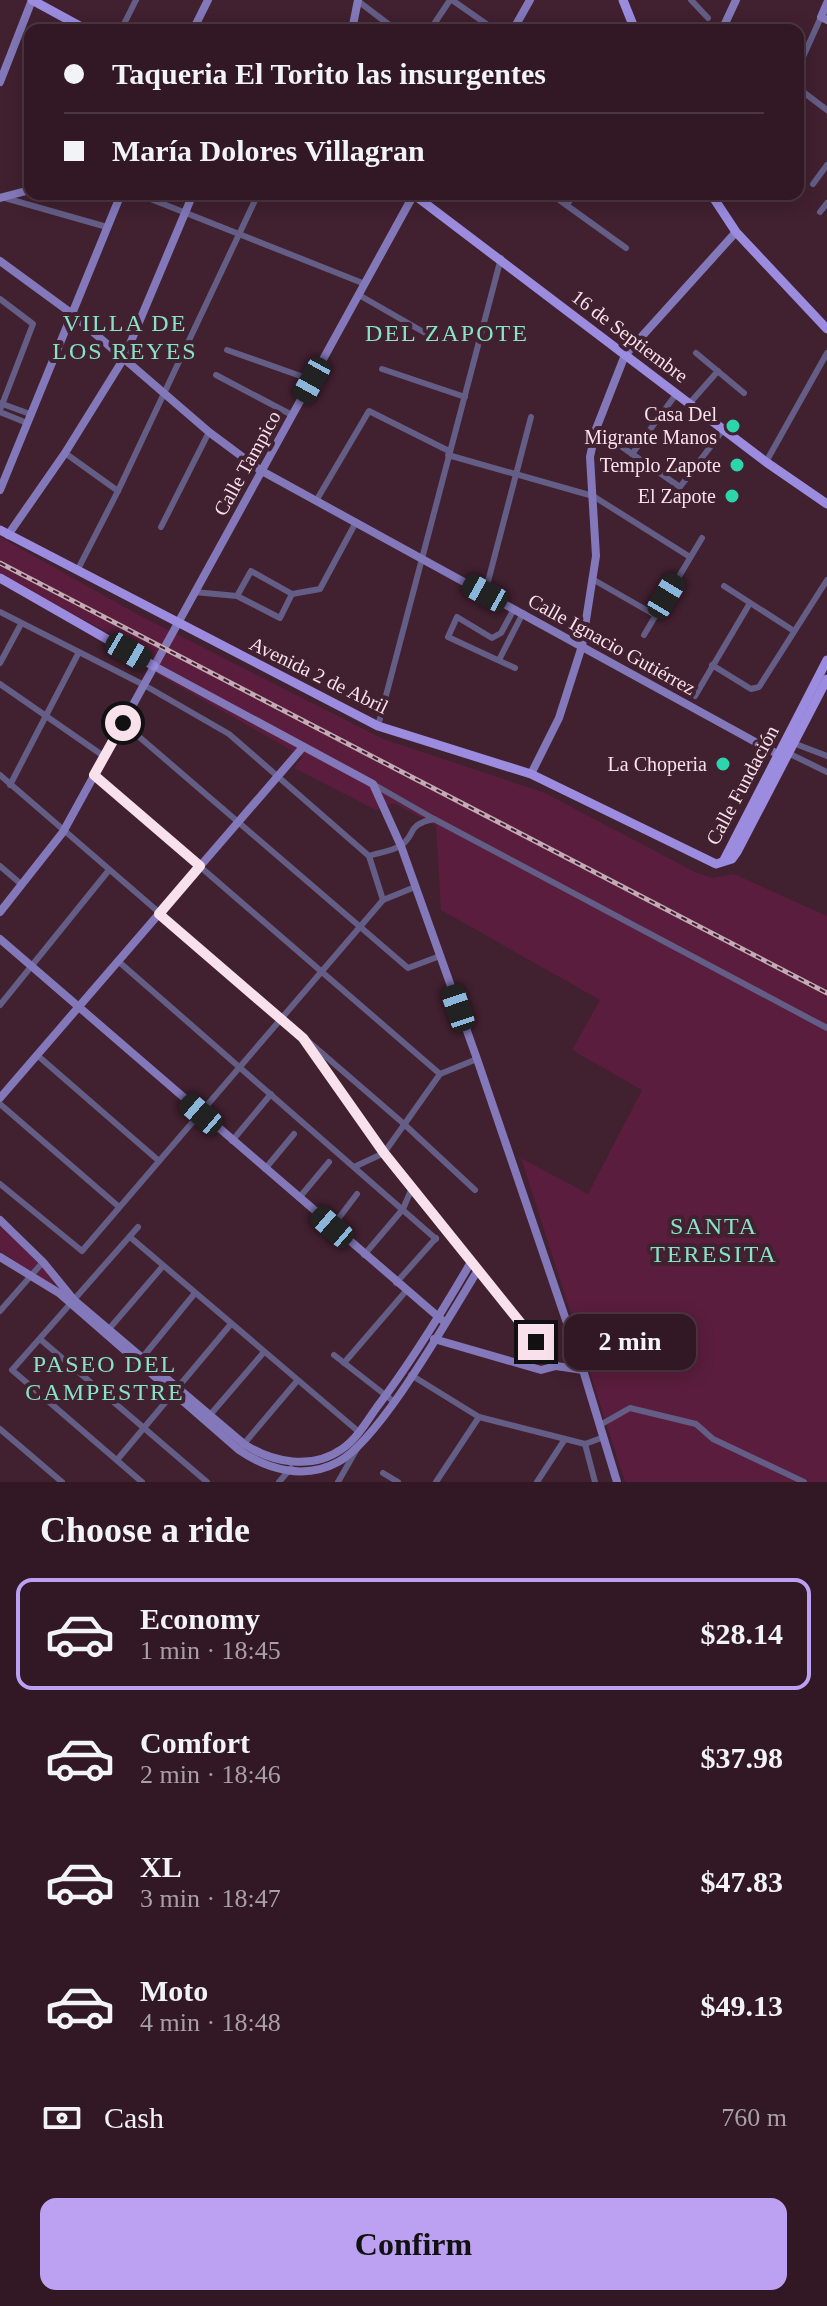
<!DOCTYPE html>
<meta charset="utf-8">
<style>
:root{--surface:#311824;--page:#39212c;--text:#f1f3f6;--muted:#a8a0a6;--line:#4c3741;--accent:#bca0f2}
body{margin:0;font-family:"Times New Roman",serif;background:var(--page);color:var(--text);height:100vh;display:flex;flex-direction:column;font-size:30px;white-space:nowrap}
*{box-sizing:border-box;margin:0}
p{font-size:26px;color:var(--muted)}
.icon{flex:none;width:44px;height:44px;fill:none;stroke:currentColor;stroke-width:2;stroke-linecap:round;stroke-linejoin:round}
.map{position:relative;height:1482px;overflow:hidden}
.details{display:flex;flex-direction:column;background:var(--surface);flex:1}
.details>*{flex:none}
.hud{position:absolute;left:24px;top:24px;width:780px;height:176px;border-radius:16px;box-shadow:0 4px 20px #0003,0 0 0 2px var(--line);display:grid;align-content:center;height:176px;padding:0 40px;background:var(--surface)}
.end{position:absolute;width:36px;height:36px;margin:-18px;border:10px solid #f8e1ea;background:#111;box-shadow:0 0 0 4px #111}
.from{border-radius:50%}
.bubble{position:absolute;height:56px;border-radius:16px;background:var(--surface);box-shadow:0 4px 20px #0003,0 0 0 2px var(--line);font-size:26px;font-weight:700;line-height:56px;text-align:center}
.car{position:absolute;width:24px;height:48px;margin:-24px -12px;border-radius:10px;box-shadow:0 0 6px 2px #0007;background:linear-gradient(#222 24%,#8ab4d8 0 40%,#222 0 76%,#8ab4d8 0 86%,#222 0)}
.hud b{display:flex;align-items:center;gap:28px;height:76px;font-size:30px}
.hud b+b{border-top:2px solid var(--line)}
.hud i{width:20px;height:20px;background:var(--text)}
ul{padding:0;list-style:none}
li{display:flex;align-items:center;gap:24px;height:112px;margin:0 16px 12px;padding:0 24px;border:4px solid transparent;border-radius:16px}
li div{flex:1}
li b{display:block;font-size:30px}
li em{font-style:normal;font-weight:700}
li.active{border-color:var(--accent)}
li>.icon{width:72px;height:72px;stroke-width:1.5}
h2{padding:0 40px;font-size:36px;line-height:96px}
.pay{display:flex;align-items:center;gap:20px;height:88px;padding:0 40px;font-size:30px}
.pay p{margin-inline-start:auto}
.action{display:flex;gap:16px;margin-top:auto;padding:16px 40px}
.action a{flex:1;height:92px;border-radius:16px;background:var(--accent);color:#111;font-size:32px;font-weight:700;line-height:92px;text-align:center}
.map>svg:first-child{display:block}
.green{fill:#5a1d3d}
.lines{fill:none;stroke-linecap:round;stroke-linejoin:round}
.street{stroke:#645d86;stroke-width:6}
.secondary{stroke:#8378b9;stroke-width:8}
.primary{stroke:#9b8ce0;stroke-width:9}
.rail-casing{stroke:#c4aab5;stroke-width:5}
.rail{stroke:#412030;stroke-width:2;stroke-dasharray:6;stroke-linecap:butt}
.route{stroke:#f8e1ea;stroke-width:10}
.poi-dot{fill:#2dd5ab;stroke:#412030;stroke-width:3}
.labels{text-anchor:middle;stroke-width:8;stroke-linejoin:round;paint-order:stroke}
.street-label{font-size:20px;fill:#f8e1ea;stroke:#412030}
.poi-label{font-size:20px;fill:#f8e1ea;stroke:#412030;text-anchor:end}
.quarter-label{font-size:24px;letter-spacing:2px;fill:#86e3c5;stroke:#412030}
</style>
<div class="map">
<svg width="827" height="1482" viewBox="0 0 827 1482">
<rect width="100%" height="100%" fill="#412030"/>
<g class="green">
<polygon points="0,537 137,614 383,739 545,793 695,872 712,878 734,874 827,916 827,1482 625,1482 521,1158 588,1194 642,1090 572,1050 600,1000 441,910 436,826 394,803 376,810 294,768 303,757 159,675 148,654 0,575"/>
<polygon points="0,1226 36,1258 57,1288 0,1251"/>
</g>
<g class="lines">
<g class="street">
<polyline points="452,0 495,30"/>
<polyline points="691,0 708,18"/>
<polyline points="358,1 396,30"/>
<polyline points="121,30 136,0"/>
<polyline points="430,30 450,0"/>
<polyline points="798,68 821,17"/>
<polyline points="798,88 827,110"/>
<polyline points="813,184 827,165"/>
<polyline points="138,194 365,284"/>
<polyline points="551,194 626,248"/>
<polyline points="5,198 107,227"/>
<polyline points="567,205 574,194"/>
<polyline points="820,212 827,203"/>
<polyline points="359,295 427,334"/>
<polyline points="0,299 33,324 0,410"/>
<polyline points="227,350 312,380"/>
<polyline points="696,353 744,393"/>
<polyline points="382,369 465,397"/>
<polyline points="216,375 292,415"/>
<polyline points="0,403 30,414"/>
<polyline points="689,404 718,371"/>
<polyline points="0,412 27,423"/>
<polyline points="596,429 680,487 723,430"/>
<polyline points="65,453 118,491"/>
<polyline points="632,454 677,393"/>
<polyline points="448,455 593,496 690,557"/>
<polyline points="766,462 827,353"/>
<polyline points="316,501 369,411 449,451"/>
<polyline points="161,527 209,432"/>
<polyline points="77,571 118,491 258,194"/>
<polyline points="594,580 655,615"/>
<polyline points="724,586 794,631"/>
<polyline points="194,592 237,596 280,618 292,594"/>
<polyline points="485,593 531,417"/>
<polyline points="237,596 251,571 292,594 320,589 356,522"/>
<polyline points="514,609 501,633 492,638 457,617 448,637 515,668"/>
<polyline points="0,612 144,685 229,734 369,856 383,900"/>
<polyline points="644,635 702,538"/>
<polyline points="499,660 523,613"/>
<polyline points="0,663 21,624"/>
<polyline points="712,665 751,689 759,687 827,580"/>
<polyline points="0,684 105,757"/>
<polyline points="695,696 750,603"/>
<polyline points="123,723 408,968 440,956"/>
<polyline points="378,726 501,258"/>
<polyline points="793,743 827,756"/>
<polyline points="788,753 827,772"/>
<polyline points="0,775 404,1124 475,1190"/>
<polyline points="94,775 440,1074"/>
<polyline points="373,784 434,819 827,1028"/>
<polyline points="10,785 78,654"/>
<path d="M369,856c9,-3 23,-5 31,-10 17,-11 5,-21 34,-27"/>
<polyline points="0,866 21,884"/>
<polyline points="118,961 436,1239"/>
<polyline points="0,1005 109,870"/>
<polyline points="310,1048 384,1153 471,1262"/>
<polyline points="37,1055 159,1161"/>
<polyline points="0,1104 118,1206"/>
<polyline points="232,1141 271,1094"/>
<polyline points="354,1167 384,1153 440,1074 477,1059"/>
<polyline points="265,1169 294,1134"/>
<polyline points="0,1184 82,1251 383,900 415,887"/>
<polyline points="299,1198 329,1162"/>
<polyline points="138,1227 12,1370 142,1482"/>
<polyline points="332,1227 357,1194"/>
<polyline points="130,1237 359,1432"/>
<polyline points="364,1255 403,1209 412,1188"/>
<polyline points="396,1283 436,1238"/>
<polyline points="0,1311 43,1262"/>
<polyline points="109,1329 163,1266"/>
<polyline points="40,1339 207,1482"/>
<polyline points="334,1355 393,1401"/>
<polyline points="142,1358 195,1293"/>
<polyline points="344,1363 406,1291"/>
<polyline points="411,1375 479,1417 585,1444 604,1437"/>
<polyline points="210,1415 264,1352"/>
<polyline points="600,1425 630,1408 696,1424 713,1439 804,1482"/>
<polyline points="0,1429 62,1482"/>
<polyline points="585,1444 595,1482"/>
<polyline points="243,1445 297,1381"/>
<polyline points="117,1460 231,1324"/>
<polyline points="383,1473 398,1482"/>
<polyline points="279,1482 291,1468"/>
<polyline points="338,1482 358,1447"/>
<polyline points="436,1482 479,1417"/>
<polyline points="537,1482 565,1439"/>
</g>
<g class="secondary">
<polyline points="827,3 821,17 827,20"/>
<polyline points="193,30 208,0"/>
<polyline points="352,30 358,0"/>
<polyline points="513,30 530,0"/>
<polyline points="722,30 736,0"/>
<polyline points="0,82 32,0"/>
<polyline points="0,198 30,190"/>
<polyline points="0,261 71,313 209,432 260,470 779,755"/>
<polyline points="0,490 121,194"/>
<polyline points="8,535 65,453 124,358 193,194"/>
<polyline points="154,666 373,784 401,846 477,1059 583,1370 617,1482"/>
<polyline points="531,774 559,718 582,646 596,556 590,457 596,429 625,355 736,232"/>
<polyline points="0,912 63,832 414,194"/>
<polyline points="0,939 442,1320"/>
<polyline points="0,1098 303,747"/>
<path d="M0,1220l43,42 31,38 170,144c29,19 68,26 98,5 15,-10 25,-28 35,-42 35,-46 65,-95 94,-145l85,104 27,4"/>
<path d="M0,1257l59,36 180,157c29,20 66,30 99,12 42,-22 112,-147 140,-192"/>
<polyline points="434,1339 541,1370 556,1366"/>
</g>
<g class="primary">
<polyline points="32,0 87,30"/>
<polyline points="623,0 635,30"/>
<polyline points="413,194 766,462 827,504"/>
<polyline points="711,194 736,232 827,329"/>
<polyline points="0,530 378,726 531,774 716,864 732,859 737,852 827,679"/>
<polyline points="0,578 154,666"/>
<polyline points="724,860 827,660"/>
</g>
<g class="rail-casing">
<polyline id="rail" points="0,563 827,993"/>
</g>
<use href="#rail" class="rail"/>
</g>
<g class="lines">
<polyline class="route" points="123,723 94,775 200,866 159,914 303,1038 384,1153 536,1342"/>
</g>
<g class="poi-dot">
<circle cx="733" cy="426" r="8"/>
<circle cx="737" cy="465" r="8"/>
<circle cx="732" cy="496" r="8"/>
<circle cx="723" cy="764" r="8"/>
</g>
<g class="labels">
<g class="street-label">
<text transform="translate(630 336) rotate(37)" y="7">16 de Septiembre</text>
<text transform="translate(247 463) rotate(-61)" y="7">Calle Tampico</text>
<text transform="translate(612 644) rotate(29)" y="7">Calle Ignacio Gutiérrez</text>
<text transform="translate(319 675) rotate(26)" y="7">Avenida 2 de Abril</text>
<text transform="translate(742 785) rotate(-62)" y="7">Calle Fundación</text>
</g>
<g class="poi-label">
<text x="717" y="421">Casa Del<tspan x="717" dy="23">Migrante Manos</tspan></text>
<text x="721" y="472">Templo Zapote</text>
<text x="716" y="503">El Zapote</text>
<text x="707" y="771">La Choperia</text>
</g>
<g class="quarter-label">
<text x="125" y="331">VILLA DE<tspan x="125" dy="28">LOS REYES</tspan></text>
<text x="447" y="341">DEL ZAPOTE</text>
<text x="714" y="1234">SANTA<tspan x="714" dy="28">TERESITA</tspan></text>
<text x="105" y="1372">PASEO DEL<tspan x="105" dy="28">CAMPESTRE</tspan></text>
</g>
</g>
</svg>
<i class="end from" style="left:123px;top:723px"></i>
<i class="end" style="left:536px;top:1342px"></i>
<div class="bubble" style="left:564px;top:1314px;width:132px">2 min</div>
<i class="car" style="left:312px;top:380px;rotate:209deg"></i>
<i class="car" style="left:485px;top:593px;rotate:299deg"></i>
<i class="car" style="left:666px;top:596px;rotate:31deg"></i>
<i class="car" style="left:128px;top:651px;rotate:120deg"></i>
<i class="car" style="left:458px;top:1008px;rotate:341deg"></i>
<i class="car" style="left:201px;top:1114px;rotate:311deg"></i>
<i class="car" style="left:332px;top:1227px;rotate:311deg"></i>
<div class="hud">
<b><i class="from"></i>Taqueria El Torito las insurgentes</b>
<b><i></i>María Dolores Villagran</b>
</div>
</div>
<section class="details">
<h2>Choose a ride</h2>
<ul>
<li class="active"><svg class="icon" aria-label="car" viewBox="0 0 24 24"><path d="M5 17H2v-5l4-1 3-4h7l3 4 3 1v5h-3M9 17h6M6 11h13"/><circle cx="7" cy="17" r="2"/><circle cx="17" cy="17" r="2"/></svg><div><b>Economy</b><p>1 min · 18:45</p></div><em>$28.14</em></li>
<li><svg class="icon" aria-label="car" viewBox="0 0 24 24"><path d="M5 17H2v-5l4-1 3-4h7l3 4 3 1v5h-3M9 17h6M6 11h13"/><circle cx="7" cy="17" r="2"/><circle cx="17" cy="17" r="2"/></svg><div><b>Comfort</b><p>2 min · 18:46</p></div><em>$37.98</em></li>
<li><svg class="icon" aria-label="car" viewBox="0 0 24 24"><path d="M5 17H2v-5l4-1 3-4h7l3 4 3 1v5h-3M9 17h6M6 11h13"/><circle cx="7" cy="17" r="2"/><circle cx="17" cy="17" r="2"/></svg><div><b>XL</b><p>3 min · 18:47</p></div><em>$47.83</em></li>
<li><svg class="icon" aria-label="car" viewBox="0 0 24 24"><path d="M5 17H2v-5l4-1 3-4h7l3 4 3 1v5h-3M9 17h6M6 11h13"/><circle cx="7" cy="17" r="2"/><circle cx="17" cy="17" r="2"/></svg><div><b>Moto</b><p>4 min · 18:48</p></div><em>$49.13</em></li>
</ul>
<div class="pay"><svg class="icon" aria-label="cash" viewBox="0 0 24 24"><path d="M3 7h18v10H3z"/><circle cx="12" cy="12" r="2"/></svg>Cash<p>760 m</p></div>
<div class="action"><a>Confirm</a></div>
</section>
